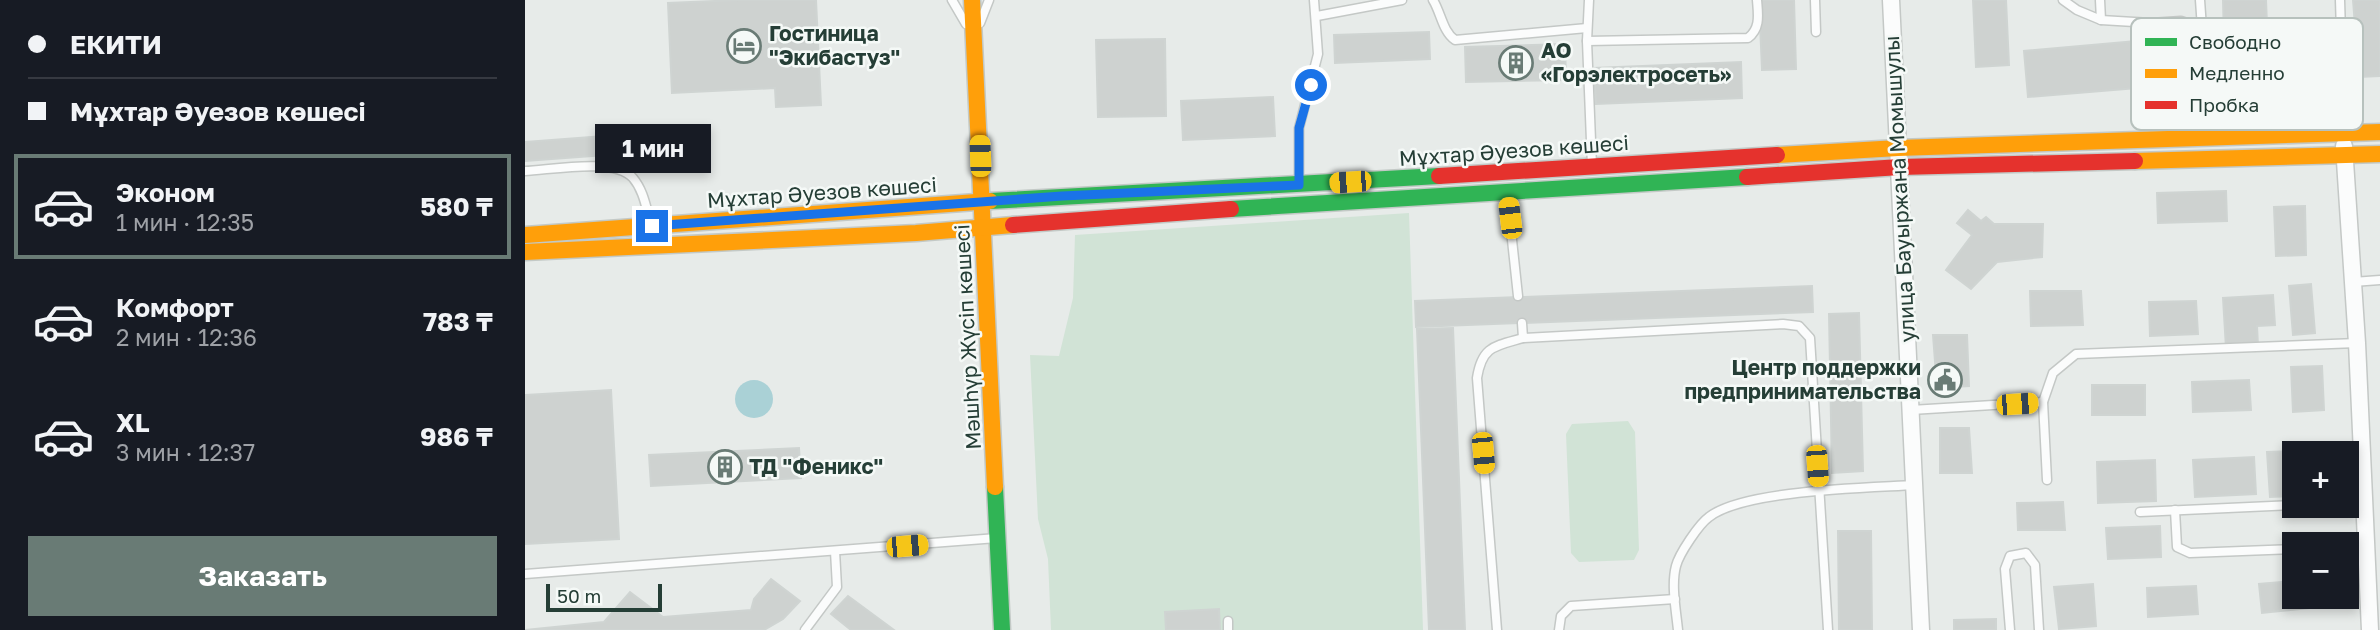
<!DOCTYPE html>
<html lang="ru">
<meta charset="utf-8">
<style>
:root{--surface:#171b24;--page:#20242c;--text:#f1f3f6;--muted:#9ea1a6;--line:#363941;--accent:#697b75}
body{margin:0;font-family:"Golos Text",sans-serif;background:var(--page);color:var(--text);height:100vh;display:flex;flex-direction:column;font-size:26px;white-space:nowrap}
*{box-sizing:border-box;margin:0}
p{font-size:23px;color:var(--muted)}
.icon{flex:none;width:38px;height:38px;fill:none;stroke:currentColor;stroke-width:2;stroke-linecap:round;stroke-linejoin:round}
.map{position:relative;flex:1;overflow:hidden}
.panel{display:flex;flex-direction:column;background:var(--surface);width:525px}
.panel>*{flex:none}
.top-card{display:grid;align-content:center;height:154px;padding:0 28px;background:var(--surface)}
.controls{position:absolute;left:1757px;top:441px;display:grid;gap:14px}
.controls a{display:grid;place-items:center;width:77px;height:77px;border-radius:0px;background:var(--surface);box-shadow:0 4px 10px #0003;font-size:35px}
.scale{position:absolute;left:21px;bottom:18px;width:116px;box-sizing:border-box;padding-left:7px;border:4px solid #253e36;border-top:0;font-size:19px;line-height:24px;white-space:nowrap;color:#253e36;-webkit-text-stroke:5px #f5f9f7;paint-order:stroke}
.end{position:absolute;width:32px;height:32px;margin:-16px;border:9px solid #1a73e8;background:#fff;box-shadow:0 0 0 4px #fff}
.from{border-radius:50%}
.bubble{position:absolute;height:49px;border-radius:0px;background:var(--surface);box-shadow:0 4px 10px #0003;font-size:23px;font-weight:700;line-height:49px;text-align:center}
.car{position:absolute;width:21px;height:42px;margin:-21px -10px;border-radius:9px;box-shadow:0 0 5px 2px #0007;background:linear-gradient(#f5c518 24%,#345 0 40%,#f5c518 0 76%,#345 0 86%,#f5c518 0)}
.top-card b{display:flex;align-items:center;gap:24px;height:66px;font-size:26px}
.top-card b+b{border-top:2px solid var(--line)}
.top-card i{width:18px;height:18px;background:var(--text)}
ul{padding:0;list-style:none}
li{display:flex;align-items:center;gap:21px;height:105px;margin:0 14px 10px;padding:0 14px;border:4px solid transparent;border-radius:0px}
li div{flex:1}
li b{display:block;font-size:26px}
li em{font-style:normal;font-weight:700}
li.current{border-color:var(--accent)}
li>.icon{width:63px;height:63px;stroke-width:1.5}
.action{display:flex;gap:14px;margin-top:auto;padding:14px 28px}
.action a{flex:1;height:80px;border-radius:0px;background:var(--accent);color:#fff;font-size:28px;font-weight:700;line-height:80px;text-align:center}
main{display:flex;flex:1;min-height:0}
.map>svg:first-child{display:block}
.green{fill:#d1e3d6}
.water{fill:#aad1d6}
.building{fill:#ced2d0;stroke:#cfd4d2;stroke-width:2}
.lines{fill:none;stroke-linecap:round;stroke-linejoin:round}
.lane-casing{stroke:#c4c8c6;stroke-width:11}
.street-casing{stroke:#c4c8c6;stroke-width:19}
.fast-casing{stroke:#c3c9c6;stroke-width:19}
.slow-casing{stroke:#c3c9c6;stroke-width:19}
.jam-casing{stroke:#c3c9c6;stroke-width:19}
.lane{stroke:#fbfcfc;stroke-width:8}
.street{stroke:#fbfcfc;stroke-width:16}
.fast{stroke:#30b455;stroke-width:16}
.slow{stroke:#ff9f0a;stroke-width:16}
.jam{stroke:#e5322d;stroke-width:16}
.route{stroke:#1a73e8;stroke-width:9}
.labels{text-anchor:middle;stroke-width:5;stroke-linejoin:round;paint-order:stroke}
.poi-label{font-size:21px;font-weight:bold;fill:#253e36;stroke:#f5f9f7;text-anchor:start}
.street-label{font-size:21px;fill:#253e36;stroke:#f5f9f7}
.key{fill:#f5f9f7;stroke:#b7c1bd;stroke-width:2}
.key-label{font-size:19px;fill:#253e36}
</style>
<main>
<section class="panel">
<div class="top-card">
<b><i class="from"></i>ЕКИТИ</b>
<b><i></i>Мұхтар Әуезов көшесі</b>
</div>
<ul>
<li class="current"><svg class="icon" aria-label="car" viewBox="0 0 24 24"><path d="M5 17H2v-5l4-1 3-4h7l3 4 3 1v5h-3M9 17h6M6 11h13"/><circle cx="7" cy="17" r="2"/><circle cx="17" cy="17" r="2"/></svg><div><b>Эконом</b><p>1 мин · 12:35</p></div><em>580 ₸</em></li>
<li><svg class="icon" aria-label="car" viewBox="0 0 24 24"><path d="M5 17H2v-5l4-1 3-4h7l3 4 3 1v5h-3M9 17h6M6 11h13"/><circle cx="7" cy="17" r="2"/><circle cx="17" cy="17" r="2"/></svg><div><b>Комфорт</b><p>2 мин · 12:36</p></div><em>783 ₸</em></li>
<li><svg class="icon" aria-label="car" viewBox="0 0 24 24"><path d="M5 17H2v-5l4-1 3-4h7l3 4 3 1v5h-3M9 17h6M6 11h13"/><circle cx="7" cy="17" r="2"/><circle cx="17" cy="17" r="2"/></svg><div><b>XL</b><p>3 мин · 12:37</p></div><em>986 ₸</em></li>
</ul>
<div class="action"><a>Заказать</a></div>
</section>
<div class="map">
<svg width="1855" height="630" viewBox="0 0 1855 630">
<rect width="100%" height="100%" fill="#e7ebe9"/>
<g class="green">
<polygon points="884,213 898,630 526,630 523,559 513,519 505,355 534,356 548,298 550,235"/>
<polygon points="1103,421 1110,432 1114,550 1109,560 1054,562 1046,553 1041,434 1047,424"/>
</g>
<circle class="water" cx="229" cy="399" r="19"/>
<g class="building">
<polygon points="213,0 291,0 296,105 251,107 250,88 147,93 143,3"/>
<polygon points="1234,0 1269,0 1271,69 1237,70"/>
<polygon points="1448,0 1481,0 1484,65 1451,67"/>
<polygon points="1698,0 1741,0 1744,75 1700,77"/>
<polygon points="1828,0 1855,0 1855,76 1834,77"/>
<polygon points="904,32 905,59 810,63 809,35"/>
<polygon points="1656,37 1660,84 1503,97 1499,51"/>
<polygon points="640,39 641,116 573,117 571,40"/>
<polygon points="1040,44 1041,80 941,82 940,47"/>
<polygon points="1216,62 1217,98 1071,104 1069,68"/>
<polygon points="748,97 750,136 658,140 656,101"/>
<polygon points="105,134 107,153 0,161 0,142"/>
<polygon points="166,141 167,157 121,159 120,144"/>
<polygon points="1701,191 1702,221 1633,223 1632,193"/>
<polygon points="1780,206 1781,255 1751,256 1749,207"/>
<polygon points="1443,210 1456,221 1461,217 1469,224 1518,224 1517,257 1472,262 1446,289 1421,270 1447,235 1432,223"/>
<polygon points="1786,284 1790,333 1768,335 1764,286"/>
<polygon points="1287,286 1288,312 891,327 890,301"/>
<polygon points="1505,291 1556,291 1558,325 1506,326"/>
<polygon points="1748,295 1750,325 1732,326 1733,346 1701,348 1698,298"/>
<polygon points="1671,301 1673,334 1625,336 1624,302"/>
<polygon points="1334,313 1338,471 1307,473 1304,314"/>
<polygon points="928,328 940,630 904,630 892,329"/>
<polygon points="1408,335 1442,335 1444,386 1412,388"/>
<polygon points="1797,366 1799,410 1768,412 1766,367"/>
<polygon points="1724,380 1726,410 1668,412 1667,382"/>
<rect x="1567" y="385" width="53" height="30"/>
<polygon points="86,390 94,539 0,544 0,395"/>
<polygon points="1415,428 1444,428 1447,473 1415,473"/>
<polygon points="274,448 276,478 126,486 124,455"/>
<polygon points="1773,451 1774,453 1769,453 1769,496 1745,497 1742,452"/>
<polygon points="1729,457 1731,494 1670,497 1668,460"/>
<polygon points="1630,460 1631,501 1573,503 1572,462"/>
<polygon points="1538,502 1540,530 1493,530 1492,503"/>
<polygon points="1635,526 1636,557 1583,559 1581,528"/>
<polygon points="1313,531 1346,531 1347,630 1314,630"/>
<polygon points="246,579 275,601 258,619 239,630 0,630 79,622 105,592 138,617 226,610 229,599"/>
<polygon points="1769,581 1769,597 1783,597 1784,608 1737,613 1734,584"/>
<polygon points="1568,584 1571,626 1534,629 1529,587"/>
<polygon points="1671,586 1673,614 1623,617 1622,588"/>
<polygon points="323,596 369,630 326,630 306,614"/>
<polygon points="694,609 695,630 641,630 640,612"/>
<polygon points="1471,619 1471,630 1429,630 1429,620"/>
</g>
<g class="lines">
<g class="lane-casing">
<g id="lane">
<polyline points="427,0 441,24"/>
<path d="M908,0c8,13 10,32 22,40l132,-12"/>
<polyline points="1064,0 1062,41 1067,166"/>
<polyline points="1290,0 1291,32"/>
<path d="M1538,0l14,10 24,10 50,3 30,-2 21,7c15,34 21,70 25,107"/>
<polyline points="1575,0 1576,20"/>
<polyline points="1675,0 1677,28"/>
<polyline points="1815,0 1819,130"/>
<polyline points="792,16 877,0"/>
<polyline points="455,23 464,0"/>
<path d="M1062,41l161,-3c13,-10 10,-24 9,-38"/>
<path d="M0,171c26,-1 90,-14 108,7 11,13 13,30 18,46"/>
<polyline points="774,183 774,128 793,54 789,0"/>
<polyline points="982,193 993,296"/>
<polyline points="1828,282 1855,280"/>
<polyline points="997,323 998,338 1258,324 1274,326 1285,338 1303,630"/>
<polyline points="1386,410 1518,402"/>
<polyline points="1522,480 1518,402 1528,373 1551,354 1832,343"/>
<polyline points="1822,503 1839,502"/>
<polyline points="1650,510 1652,547 1665,553 1769,549"/>
<polyline points="1615,512 1769,505"/>
<polyline points="1822,547 1841,546"/>
<polyline points="0,574 472,538"/>
<polyline points="703,621 703,630"/>
<polyline points="280,630 312,587 310,551"/>
<path d="M972,630l-20,-252c5,-32 18,-32 46,-40"/>
<polyline points="1034,630 1036,616 1046,606 1150,599"/>
<path d="M1153,630c-2,-20 -7,-45 -2,-64 3,-12 23,-42 33,-49 34,-27 158,-29 205,-32"/>
<polyline points="1485,630 1480,569 1485,556 1501,553 1510,565 1514,630"/>
</g>
</g>
<g class="street-casing">
<g id="street">
<polyline points="1366,0 1396,630"/>
<polyline points="1819,146 1832,343 1845,630"/>
</g>
</g>
<g class="fast-casing">
<g id="fast">
<polyline points="465,201 914,176"/>
<polyline points="706,209 1222,177"/>
<polyline points="470,487 477,630"/>
</g>
</g>
<g class="slow-casing">
<g id="slow">
<polyline points="447,0 470,487"/>
<polyline points="1252,155 1373,148 1855,132"/>
<polyline points="1610,161 1855,154"/>
<polyline points="0,235 465,201"/>
<polyline points="0,252 391,233 488,225"/>
</g>
</g>
<g class="jam-casing">
<g id="jam">
<polyline points="914,176 1252,155"/>
<polyline points="1222,177 1375,167 1610,161"/>
<polyline points="488,225 706,209"/>
</g>
</g>
<use href="#lane" class="lane"/>
<use href="#street" class="street"/>
<use href="#fast" class="fast"/>
<use href="#slow" class="slow"/>
<use href="#jam" class="jam"/>
</g>
<g class="lines">
<polyline class="route" points="127,226 537,196 774,185 774,128 786,85"/>
</g>
<defs>
<g id="hotel-ring" transform="scale(1.75)"><circle r="9.5" fill="#f5f9f7" stroke="#697b75" stroke-width="1.5"/><path d="M-6-4.5h1.5V1H6V5H4.5V3h-9V5H-6ZM-4 0a1.8 1.8 0 1 1 3.6 0ZM.5 0V-2.5h3Q6-2.5 6 0Z" fill="#697b75"/></g>
<g id="building-ring" transform="scale(1.75)"><circle r="9.5" fill="#f5f9f7" stroke="#697b75" stroke-width="1.5"/><path d="M-4-6H4V6H1V3H-1V6H-4ZM-2.5-4.3h1.7v1.8h-1.7ZM.8-4.3h1.7v1.8H.8ZM-2.5-1h1.7V.8h-1.7ZM.8-1h1.7V.8H.8Z" fill="#697b75"/></g>
<g id="civic-ring" transform="scale(1.75)"><circle r="9.5" fill="#f5f9f7" stroke="#697b75" stroke-width="1.5"/><path d="M-.6-6.5H3V-4.5H.6V-3L4-1V1h2V6H-6V1h2V-1L-.6-3ZM-1.2 2.5V6h2.4V2.5Z" fill="#697b75"/></g>
</defs>
<g fill-rule="evenodd">
<use href="#hotel-ring" x="219" y="46"/>
<use href="#building-ring" x="991" y="63"/>
<use href="#civic-ring" x="1420" y="380"/>
<use href="#building-ring" x="200" y="467"/>
</g>
<g class="labels">
<g class="poi-label">
<text x="244" y="41">Гостиница<tspan x="244" dy="24">"Экибастуз"</tspan></text>
<text x="1016" y="58">АО<tspan x="1016" dy="24">«Горэлектросеть»</tspan></text>
<text x="1396" y="375" text-anchor="end">Центр поддержки<tspan x="1396" dy="24">предпринимательства</tspan></text>
<text x="224" y="474">ТД "Феникс"</text>
</g>
<g class="street-label">
<text transform="translate(989 151) rotate(-4)" y="7">Мұхтар Әуезов көшесі</text>
<text transform="translate(1375 189) rotate(-93)" y="7">улица Бауыржана Момышулы</text>
<text transform="translate(297 193) rotate(-4)" y="7">Мұхтар Әуезов көшесі</text>
<text transform="translate(443 337) rotate(-93)" y="7">Мәшһүр Жүсіп көшесі</text>
</g>
</g>
<rect x="1606" y="18" width="232" height="112" rx="10" class="key"/>
<rect x="1620" y="38" width="32" height="8" fill="#30b455"/>
<rect x="1620" y="69" width="32" height="9" fill="#ff9f0a"/>
<rect x="1620" y="101" width="32" height="8" fill="#e5322d"/>
<g class="key-label">
<text x="1664" y="49">Свободно</text>
<text x="1664" y="80">Медленно</text>
<text x="1664" y="112">Пробка</text>
</g>
</svg>
<div class="controls">
<a>+</a>
<a>−</a>
</div>
<div class="scale">50 m</div>
<i class="end from" style="left:786px;top:85px"></i>
<i class="end" style="left:127px;top:226px"></i>
<div class="bubble" style="left:70px;top:124px;width:116px">1 мин</div>
<i class="car" style="left:455px;top:156px;rotate:358deg"></i>
<i class="car" style="left:825px;top:182px;rotate:266deg"></i>
<i class="car" style="left:985px;top:218px;rotate:353deg"></i>
<i class="car" style="left:1492px;top:404px;rotate:86deg"></i>
<i class="car" style="left:958px;top:453px;rotate:175deg"></i>
<i class="car" style="left:1292px;top:466px;rotate:176deg"></i>
<i class="car" style="left:382px;top:546px;rotate:85deg"></i>
</div>
</main>
